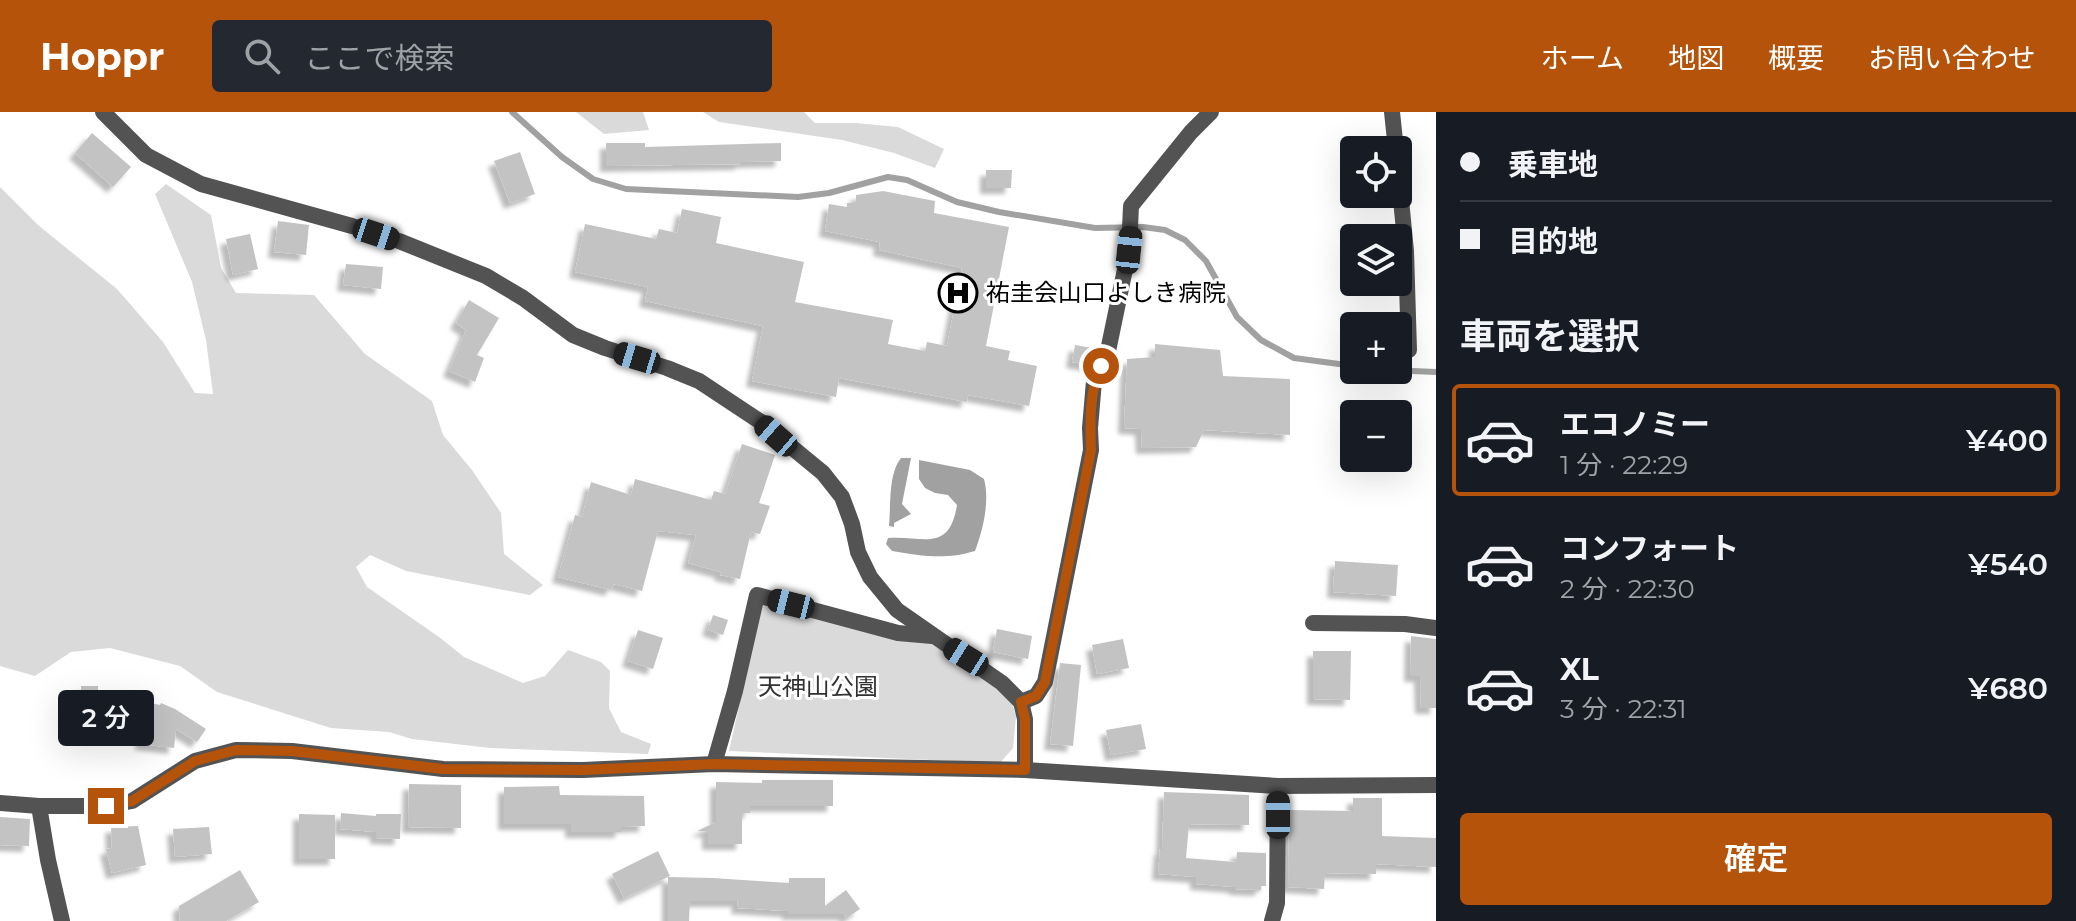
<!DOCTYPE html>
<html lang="ja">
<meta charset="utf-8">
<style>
:root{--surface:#171b24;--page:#242831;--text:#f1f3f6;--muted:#9ea1a6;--line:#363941;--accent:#b45309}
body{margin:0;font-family:Montserrat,"Noto Sans JP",sans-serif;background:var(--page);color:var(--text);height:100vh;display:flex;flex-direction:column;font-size:30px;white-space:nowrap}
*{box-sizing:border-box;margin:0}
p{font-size:26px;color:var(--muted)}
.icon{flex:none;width:44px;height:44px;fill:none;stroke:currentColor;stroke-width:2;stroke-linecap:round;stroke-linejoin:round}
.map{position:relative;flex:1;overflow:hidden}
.details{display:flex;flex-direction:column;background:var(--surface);width:640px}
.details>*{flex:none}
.guide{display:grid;align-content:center;height:176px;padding:0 24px;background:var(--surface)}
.controls{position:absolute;left:1340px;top:24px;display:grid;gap:16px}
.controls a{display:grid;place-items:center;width:72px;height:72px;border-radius:8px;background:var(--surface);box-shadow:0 8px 32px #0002;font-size:40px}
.end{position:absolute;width:36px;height:36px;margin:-18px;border:10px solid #b45309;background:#fff;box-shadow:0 0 0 4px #fff}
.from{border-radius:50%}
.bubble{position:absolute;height:56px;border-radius:8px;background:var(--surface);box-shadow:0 8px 32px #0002;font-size:26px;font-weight:600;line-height:56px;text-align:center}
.car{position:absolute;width:24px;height:48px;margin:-24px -12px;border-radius:10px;box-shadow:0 0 6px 2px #0007;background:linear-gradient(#222 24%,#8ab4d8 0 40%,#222 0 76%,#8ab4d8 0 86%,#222 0)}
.guide b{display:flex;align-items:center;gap:28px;height:76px;font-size:30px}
.guide b+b{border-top:2px solid var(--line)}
.guide i{width:20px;height:20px;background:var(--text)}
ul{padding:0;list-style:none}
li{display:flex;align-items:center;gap:24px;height:112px;margin:0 16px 12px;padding:0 8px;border:4px solid transparent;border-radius:8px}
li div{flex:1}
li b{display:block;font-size:30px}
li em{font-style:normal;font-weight:600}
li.active{border-color:var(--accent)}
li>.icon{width:72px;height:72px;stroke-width:1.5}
h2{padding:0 24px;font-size:36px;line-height:96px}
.primary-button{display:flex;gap:16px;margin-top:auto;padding:16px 24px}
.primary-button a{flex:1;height:92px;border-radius:8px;background:var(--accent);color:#fff;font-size:32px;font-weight:600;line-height:92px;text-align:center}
header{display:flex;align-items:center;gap:48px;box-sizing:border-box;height:112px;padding:0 40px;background:var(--accent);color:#fff}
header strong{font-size:38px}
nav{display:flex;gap:44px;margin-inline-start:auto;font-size:28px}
.search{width:560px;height:72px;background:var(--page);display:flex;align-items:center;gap:20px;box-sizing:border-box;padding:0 28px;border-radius:8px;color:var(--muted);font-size:30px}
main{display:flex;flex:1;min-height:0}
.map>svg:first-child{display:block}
.green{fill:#dadada}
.water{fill:#a1a1a1}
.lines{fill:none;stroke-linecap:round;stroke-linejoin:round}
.stream{stroke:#a1a1a1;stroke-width:6}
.building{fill:#c3c3c3;filter:url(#shadow)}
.minor{stroke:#535353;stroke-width:16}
.route{stroke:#b45309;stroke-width:10}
.labels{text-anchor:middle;stroke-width:6;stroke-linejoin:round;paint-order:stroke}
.poi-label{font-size:24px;fill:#000;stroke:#fff;text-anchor:start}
.park-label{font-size:24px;fill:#313131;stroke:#fff}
</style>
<header>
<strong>Hoppr</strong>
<div class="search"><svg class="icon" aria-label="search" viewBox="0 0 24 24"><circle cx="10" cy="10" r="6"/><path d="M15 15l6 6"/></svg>ここで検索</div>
<nav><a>ホーム</a><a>地図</a><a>概要</a><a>お問い合わせ</a></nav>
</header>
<main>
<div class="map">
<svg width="1436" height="809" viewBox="0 0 1436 809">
<defs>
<filter id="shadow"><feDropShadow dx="-6" dy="6" stdDeviation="2" flood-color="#0004"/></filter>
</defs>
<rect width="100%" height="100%" fill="#fff"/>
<g class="green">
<polygon points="576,0 643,0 649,18 604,22"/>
<polygon points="703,0 804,0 815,11 856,11 898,15 944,37 935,56 894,41 842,28 719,10"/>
<polygon points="166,72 211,103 221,156 236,181 314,183 365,242 432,289 443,323 472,358 501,401 504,442 543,473 530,483 406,459 370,443 356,455 367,475 439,525 464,545 523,571 545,564 568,538 601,550 610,559 609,596 621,620 651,632 648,642 490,636 412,627 389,620 331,616 217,580 180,554 110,536 71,540 35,564 0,554 0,75 38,113 117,177 163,230 195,281 213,282 206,228 192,170 155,82"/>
<polygon points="762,492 930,530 1010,586 1016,604 1013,636 1000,651 729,639"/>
</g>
<g class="water">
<path d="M901,346h10l-9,46 9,10 -17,9v4l-5,-1c2,-20 -1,-52 12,-68z"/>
<path d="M919,348l51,10 14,9c6,22 -1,51 -9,72 -30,9 -53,5 -83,0l-6,-7 2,-6c34,-3 61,16 69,-33l-9,-10 -13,-2 -10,-5 -6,-9z"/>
</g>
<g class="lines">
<g class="stream">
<polyline points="512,0 562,45 593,67 626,77 798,85 829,81 888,65 907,68 957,90 999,100 1095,116 1143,115 1165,118 1185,128 1206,149 1237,205 1261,228 1294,246 1354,254"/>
<polyline points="1388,258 1436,260"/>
</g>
</g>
<g class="building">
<polygon points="92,21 131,55 113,75 75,41"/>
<polygon points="606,31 645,31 645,35 781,31 781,49 741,50 741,52 606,54"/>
<polygon points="520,40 535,82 510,91 494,49"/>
<polygon points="986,58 1012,58 1011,76 986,76"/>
<polygon points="883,79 935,89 934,101 1009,115 986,234 1010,239 1008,248 1037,254 1029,294 968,283 967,290 839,266 836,285 752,269 763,214 645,189 648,175 575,160 585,112 656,127 659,117 677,121 682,97 721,105 716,131 804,150 795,190 893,208 888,232 925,239 927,230 947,234 962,156 879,138 880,130 825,119 829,92 847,95 847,91 856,91 856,83"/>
<polygon points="278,109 309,113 306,143 274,140"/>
<polygon points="250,122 258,157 233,163 226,127"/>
<polygon points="346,152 383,155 381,177 343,173"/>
<polygon points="469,188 499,206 477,243 484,246 475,270 449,259 466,218 456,211"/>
<polygon points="1155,232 1220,238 1223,264 1290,267 1290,323 1204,318 1196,335 1142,336 1141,317 1124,316 1127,247 1155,245"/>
<polygon points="1075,233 1092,236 1089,253 1072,250"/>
<polygon points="742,332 775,343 759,391 770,394 760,422 751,420 740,467 720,463 721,460 688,451 696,423 658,419 642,479 614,472 611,478 558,465 575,403 582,405 591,370 631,383 635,367 711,388 714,379 725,382"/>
<polygon points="1335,449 1398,453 1396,484 1333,480"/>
<polygon points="713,503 728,508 723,523 708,518"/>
<polygon points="997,517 1032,524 1028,547 993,540"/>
<polygon points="638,518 663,526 653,557 628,549"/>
<polygon points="1411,524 1436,527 1436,596 1421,596 1420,564 1410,564"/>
<polygon points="1123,527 1129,556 1097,562 1092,533"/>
<polygon points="1313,539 1351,539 1350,588 1313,587"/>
<polygon points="1060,551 1081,553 1073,634 1050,632"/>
<polygon points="81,574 98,574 98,580 160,593 161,591 175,597 206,617 197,630 176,617 174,636 141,632 142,618 87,607 88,596 81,596"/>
<polygon points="1141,612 1146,637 1111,643 1106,618"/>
<polygon points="762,668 833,668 833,694 750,694 750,701 742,701 742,732 708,732 708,719 697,719 716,710 716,670 762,671"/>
<polygon points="409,672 461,673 461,716 408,715"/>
<polygon points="559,674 560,683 644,684 645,714 621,715 621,720 571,720 571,712 504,712 504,675"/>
<polygon points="1164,680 1249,683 1249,713 1189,712 1186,746 1236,750 1237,740 1266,741 1266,774 1261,774 1261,778 1235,777 1235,775 1196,772 1196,765 1158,762 1160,737 1162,737"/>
<polygon points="1353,686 1382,686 1382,724 1436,726 1436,755 1376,752 1376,762 1325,761 1324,777 1288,775 1289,698 1353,699"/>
<polygon points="341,701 376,704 376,702 401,702 400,727 376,726 376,720 340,717"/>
<polygon points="299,702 335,703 335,747 299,747"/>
<polygon points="0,705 30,707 29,734 0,733"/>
<polygon points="138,714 146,753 112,761 106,737 112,736 111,715"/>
<polygon points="209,715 212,742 175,745 173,717"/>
<polygon points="658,739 670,764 624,786 612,762"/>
<polygon points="240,758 259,790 226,809 180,809 179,794"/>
<polygon points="668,765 713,766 789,771 789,766 825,766 825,794 846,778 860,797 847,806 844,802 788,802 788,799 737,796 738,789 690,789 689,809 668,809"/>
</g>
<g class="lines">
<g class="minor">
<polyline points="103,0 146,43 201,72 352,114 399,129 486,164 523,186 573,223 605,236 667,256 699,269 761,310 823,361 842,385 852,412 858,440 870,465 897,498 1002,571 1021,590 1025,607 1025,658"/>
<polyline points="1392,0 1396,38"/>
<polyline points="1398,57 1406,139 1409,238"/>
<polyline points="1313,511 1405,512 1436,516"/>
<polyline points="1021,590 1036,584 1045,570 1091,338 1090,316 1094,269 1108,239 1129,138 1131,94 1191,20 1211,0"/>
<polyline points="714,652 735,579 757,483 898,521 932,524"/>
<polyline points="0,691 39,694 106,694 132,689 195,649 236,638 292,639 443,657 583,658 714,652 1025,658 1278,674 1436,673"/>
<polyline points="39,694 48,748 62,809"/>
<polyline points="1272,809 1277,791 1278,674"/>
</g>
</g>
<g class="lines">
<path class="route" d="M106,694l26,-5 63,-40 41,-11 56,1 151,18 140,1 131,-6 311,6v-51l-4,-17 15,-6 9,-14 46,-232c-1,-28 -2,-58 10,-84"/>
</g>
<defs>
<g id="hospital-ring" transform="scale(2)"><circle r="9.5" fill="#fff" stroke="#000" stroke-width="1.5"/><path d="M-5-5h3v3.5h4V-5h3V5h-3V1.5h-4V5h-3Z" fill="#000"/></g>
</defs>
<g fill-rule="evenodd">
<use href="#hospital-ring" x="958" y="181"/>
</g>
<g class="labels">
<g class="poi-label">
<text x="986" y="189">祐圭会山口よしき病院</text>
</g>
<g class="park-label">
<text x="818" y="583">天神山公園</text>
</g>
</g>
</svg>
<div class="controls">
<a><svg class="icon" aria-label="locate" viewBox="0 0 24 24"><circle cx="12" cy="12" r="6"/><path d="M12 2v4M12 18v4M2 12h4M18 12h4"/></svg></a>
<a><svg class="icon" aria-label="layers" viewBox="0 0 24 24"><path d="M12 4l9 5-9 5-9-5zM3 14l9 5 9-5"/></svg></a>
<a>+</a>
<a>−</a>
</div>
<i class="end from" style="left:1101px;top:254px"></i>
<i class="end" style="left:106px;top:694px"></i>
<div class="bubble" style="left:58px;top:578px;width:96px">2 分</div>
<i class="car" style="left:376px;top:122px;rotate:108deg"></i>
<i class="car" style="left:1129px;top:138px;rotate:6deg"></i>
<i class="car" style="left:637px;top:246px;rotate:287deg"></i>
<i class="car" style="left:776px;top:324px;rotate:311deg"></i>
<i class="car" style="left:791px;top:492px;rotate:284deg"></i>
<i class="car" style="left:966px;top:545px;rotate:302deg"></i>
<i class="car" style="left:1278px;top:703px;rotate:0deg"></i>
</div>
<section class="details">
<div class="guide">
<b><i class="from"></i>乗車地</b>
<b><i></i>目的地</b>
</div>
<h2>車両を選択</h2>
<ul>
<li class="active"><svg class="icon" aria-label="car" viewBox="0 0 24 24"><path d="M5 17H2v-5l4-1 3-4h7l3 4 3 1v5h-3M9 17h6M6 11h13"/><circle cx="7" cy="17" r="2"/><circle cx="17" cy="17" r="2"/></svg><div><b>エコノミー</b><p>1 分 · 22:29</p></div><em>¥400</em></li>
<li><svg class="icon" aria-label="car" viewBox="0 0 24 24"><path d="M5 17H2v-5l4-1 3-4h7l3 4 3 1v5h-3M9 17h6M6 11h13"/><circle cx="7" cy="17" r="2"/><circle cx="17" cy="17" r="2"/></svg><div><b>コンフォート</b><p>2 分 · 22:30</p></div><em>¥540</em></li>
<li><svg class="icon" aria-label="car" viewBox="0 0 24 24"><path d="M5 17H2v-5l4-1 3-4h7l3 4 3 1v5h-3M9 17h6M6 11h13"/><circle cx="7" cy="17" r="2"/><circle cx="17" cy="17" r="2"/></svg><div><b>XL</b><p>3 分 · 22:31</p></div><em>¥680</em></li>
</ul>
<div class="primary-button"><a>確定</a></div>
</section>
</main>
